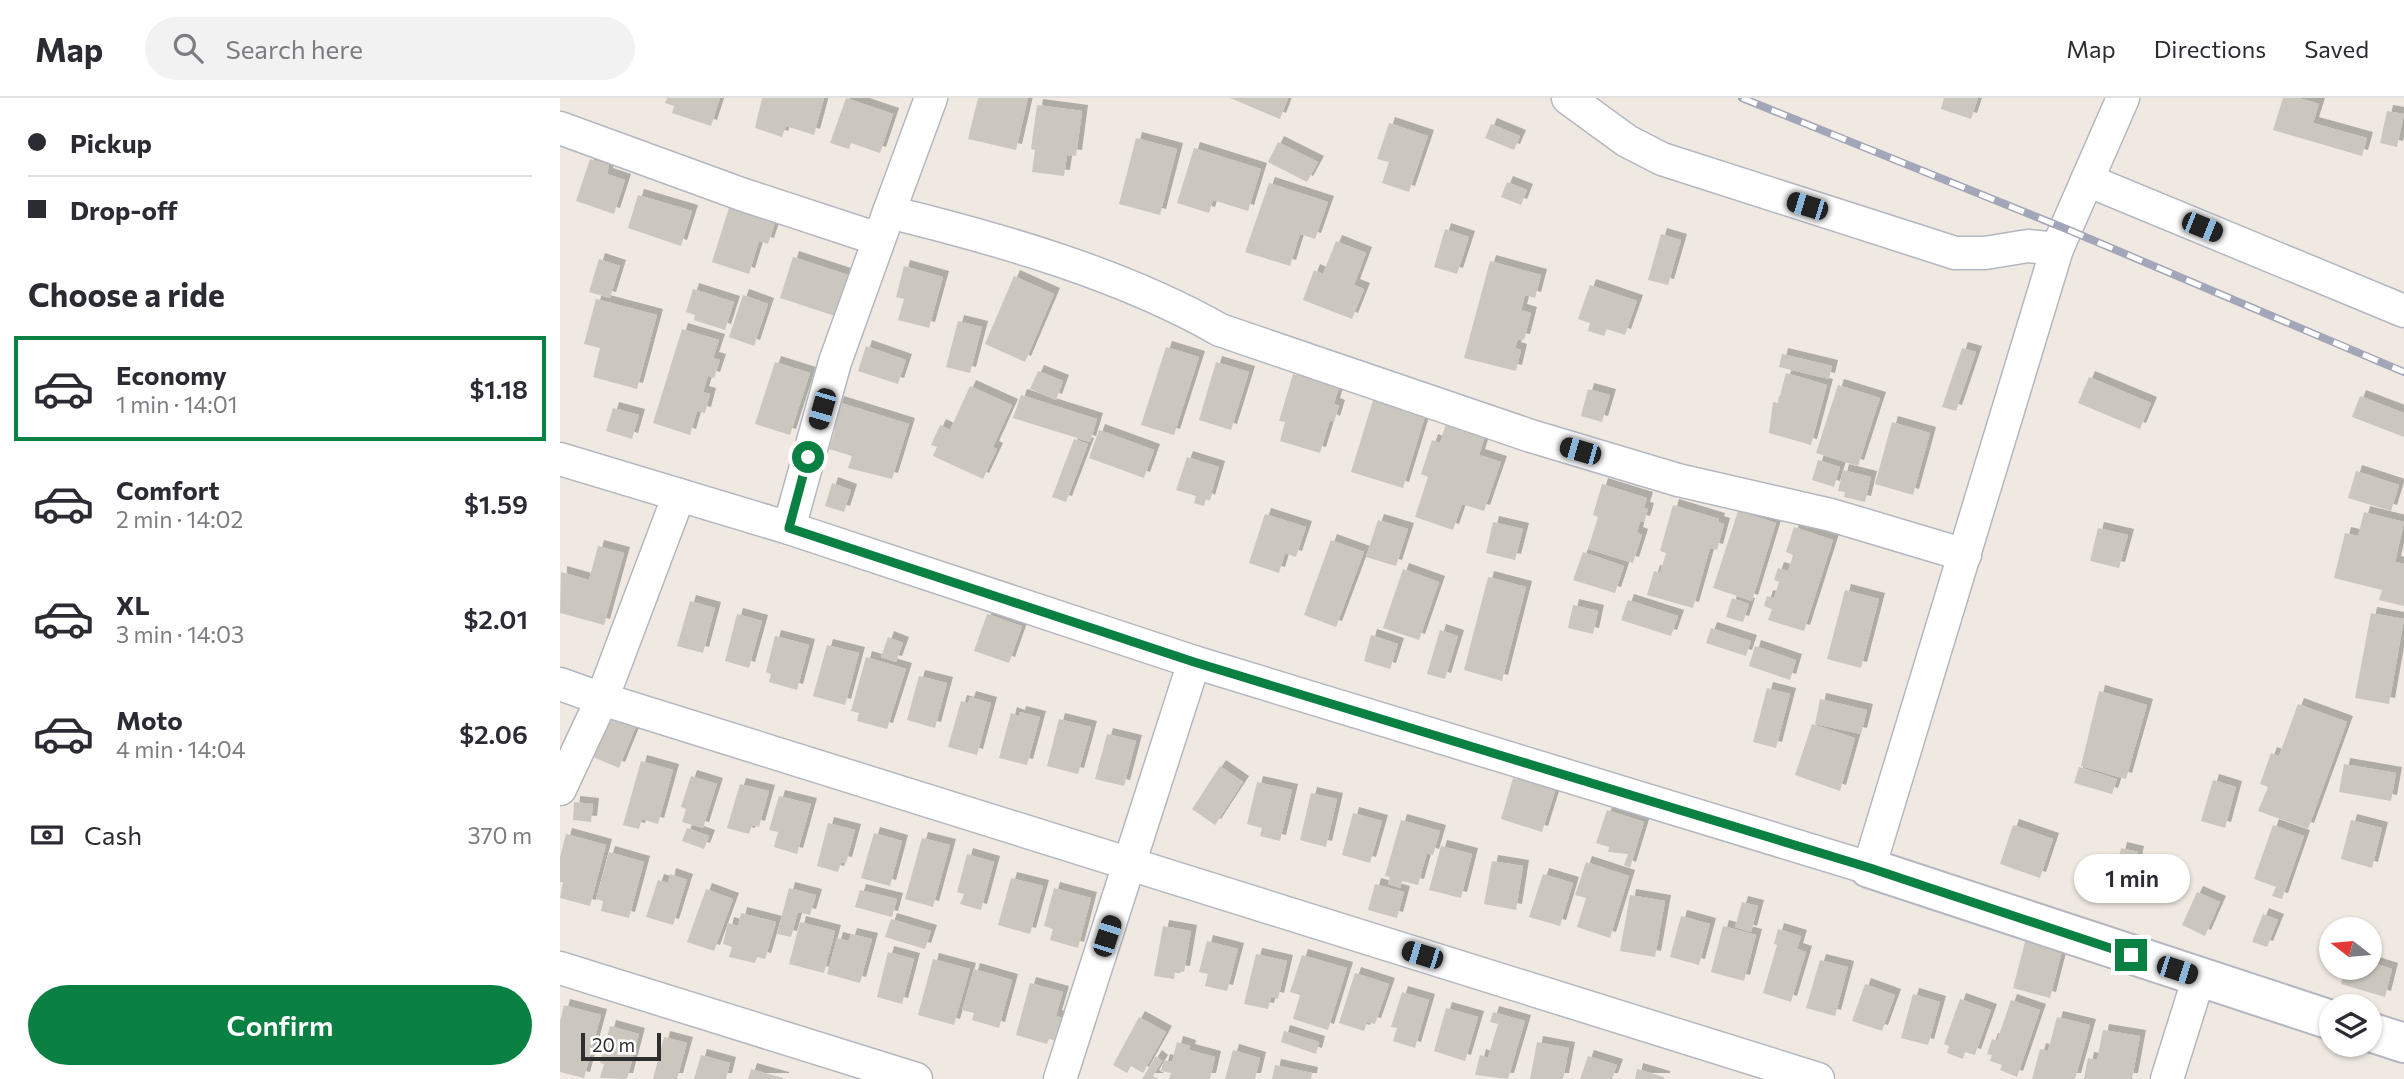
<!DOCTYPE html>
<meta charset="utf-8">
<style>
:root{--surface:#fff;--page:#f2f2f3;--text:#2b2b33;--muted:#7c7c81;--line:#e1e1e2;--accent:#0b8043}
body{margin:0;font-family:Commissioner,sans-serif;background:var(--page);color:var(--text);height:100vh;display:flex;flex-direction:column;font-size:26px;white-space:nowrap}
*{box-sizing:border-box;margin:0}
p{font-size:23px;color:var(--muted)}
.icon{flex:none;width:38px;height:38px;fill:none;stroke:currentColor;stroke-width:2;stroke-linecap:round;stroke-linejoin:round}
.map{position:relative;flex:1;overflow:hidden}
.drawer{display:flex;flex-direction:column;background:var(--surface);width:560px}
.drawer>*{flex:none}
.banner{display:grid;align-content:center;height:154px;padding:0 28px;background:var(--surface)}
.needle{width:46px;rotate:286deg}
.controls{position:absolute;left:1759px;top:819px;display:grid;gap:14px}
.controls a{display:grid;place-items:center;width:63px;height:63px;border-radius:50%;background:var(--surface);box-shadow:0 2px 5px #0004;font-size:35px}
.scale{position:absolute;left:21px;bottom:18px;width:80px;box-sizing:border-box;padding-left:7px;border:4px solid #2e2e2e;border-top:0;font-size:19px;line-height:24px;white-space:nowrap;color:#2e2e2e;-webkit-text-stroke:5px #fff;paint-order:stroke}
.end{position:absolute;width:32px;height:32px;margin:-16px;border:9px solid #0b8043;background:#fff;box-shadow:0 0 0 4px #fff}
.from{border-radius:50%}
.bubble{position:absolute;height:49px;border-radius:24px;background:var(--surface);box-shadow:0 2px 5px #0004;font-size:23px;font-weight:600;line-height:49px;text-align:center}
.car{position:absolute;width:21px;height:42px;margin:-21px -10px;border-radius:9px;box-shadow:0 0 5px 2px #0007;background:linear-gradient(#222 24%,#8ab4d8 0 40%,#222 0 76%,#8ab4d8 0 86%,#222 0)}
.banner b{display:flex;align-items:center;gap:24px;height:66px;font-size:26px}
.banner b+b{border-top:2px solid var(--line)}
.banner i{width:18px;height:18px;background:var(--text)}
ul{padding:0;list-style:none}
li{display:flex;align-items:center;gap:21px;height:105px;margin:0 14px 10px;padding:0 14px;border:4px solid transparent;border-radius:0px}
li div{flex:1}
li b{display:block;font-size:26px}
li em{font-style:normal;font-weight:600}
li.current{border-color:var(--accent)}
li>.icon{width:63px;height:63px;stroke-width:1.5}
h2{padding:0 28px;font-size:32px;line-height:84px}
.pay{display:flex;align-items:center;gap:18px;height:77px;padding:0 28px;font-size:26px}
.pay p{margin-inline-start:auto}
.action{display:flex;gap:14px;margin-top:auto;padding:14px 28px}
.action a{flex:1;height:80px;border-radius:42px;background:var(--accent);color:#fff;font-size:28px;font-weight:600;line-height:80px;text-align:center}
header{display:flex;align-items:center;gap:42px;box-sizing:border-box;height:98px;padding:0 35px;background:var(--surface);border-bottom:2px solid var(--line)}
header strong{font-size:33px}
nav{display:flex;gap:38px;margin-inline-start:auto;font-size:24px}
.search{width:490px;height:63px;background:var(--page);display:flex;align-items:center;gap:18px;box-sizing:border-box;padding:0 24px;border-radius:38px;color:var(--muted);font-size:26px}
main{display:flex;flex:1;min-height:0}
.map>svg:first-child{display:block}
.building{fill:#cbc7bf;filter:url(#shadow)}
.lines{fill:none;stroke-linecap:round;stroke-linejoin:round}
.street-casing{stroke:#b4b7c1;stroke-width:35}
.secondary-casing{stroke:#b4b7c1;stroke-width:42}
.street{stroke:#fff;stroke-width:32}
.secondary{stroke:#fff;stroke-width:38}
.rail-casing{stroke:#a3a6b8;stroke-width:8}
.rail{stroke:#fff;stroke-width:5;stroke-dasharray:16;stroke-linecap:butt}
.route{stroke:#0b8043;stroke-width:9}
</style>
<header>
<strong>Map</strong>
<div class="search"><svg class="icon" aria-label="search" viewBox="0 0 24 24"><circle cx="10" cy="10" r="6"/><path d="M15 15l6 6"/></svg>Search here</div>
<nav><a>Map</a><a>Directions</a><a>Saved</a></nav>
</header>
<main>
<section class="drawer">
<div class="banner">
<b><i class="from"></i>Pickup</b>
<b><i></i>Drop-off</b>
</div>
<h2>Choose a ride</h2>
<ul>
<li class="current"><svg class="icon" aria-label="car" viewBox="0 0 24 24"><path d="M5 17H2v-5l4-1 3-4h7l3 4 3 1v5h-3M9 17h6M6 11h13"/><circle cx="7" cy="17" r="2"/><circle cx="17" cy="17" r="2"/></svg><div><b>Economy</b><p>1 min · 14:01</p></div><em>$1.18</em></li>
<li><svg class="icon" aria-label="car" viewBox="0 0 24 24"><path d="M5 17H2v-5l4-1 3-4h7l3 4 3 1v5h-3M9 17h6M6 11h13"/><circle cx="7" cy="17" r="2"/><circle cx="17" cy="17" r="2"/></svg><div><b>Comfort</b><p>2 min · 14:02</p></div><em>$1.59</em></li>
<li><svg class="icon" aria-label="car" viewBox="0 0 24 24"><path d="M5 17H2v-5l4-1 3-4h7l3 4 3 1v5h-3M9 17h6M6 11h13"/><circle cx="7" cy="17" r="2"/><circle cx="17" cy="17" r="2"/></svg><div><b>XL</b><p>3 min · 14:03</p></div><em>$2.01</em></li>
<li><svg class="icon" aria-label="car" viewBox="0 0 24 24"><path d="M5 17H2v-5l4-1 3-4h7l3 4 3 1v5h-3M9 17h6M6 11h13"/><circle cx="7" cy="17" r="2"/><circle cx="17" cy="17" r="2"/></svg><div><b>Moto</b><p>4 min · 14:04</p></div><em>$2.06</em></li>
</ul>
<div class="pay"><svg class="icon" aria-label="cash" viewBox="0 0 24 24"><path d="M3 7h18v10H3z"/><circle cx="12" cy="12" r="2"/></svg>Cash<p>370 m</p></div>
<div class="action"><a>Confirm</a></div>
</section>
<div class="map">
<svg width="1844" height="981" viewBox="0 0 1844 981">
<defs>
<filter id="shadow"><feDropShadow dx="6" dy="-6" stdDeviation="0" flood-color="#0004"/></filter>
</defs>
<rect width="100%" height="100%" fill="#efe9e1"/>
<g class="building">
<polygon points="107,0 160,0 151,28 112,15 114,8 105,5"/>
<polygon points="202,0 264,0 254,37 226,28 222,39 195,30"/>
<polygon points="286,0 333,16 320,55 291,45 289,51 270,45"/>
<polygon points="418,0 468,0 456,52 408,41"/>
<polygon points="670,0 728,0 720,21"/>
<polygon points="1384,0 1418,0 1411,21 1381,11"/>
<polygon points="1723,0 1739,0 1759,6 1753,25 1807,40 1802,58 1713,32"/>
<polygon points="477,7 522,13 516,58 507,57 504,78 472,74 475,52 471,51"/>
<polygon points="1827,13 1844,16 1837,49 1820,45"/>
<polygon points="829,25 868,38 849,94 822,85 829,64 817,61"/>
<polygon points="931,26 960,38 954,52 925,40"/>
<polygon points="576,40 617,51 600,117 559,106"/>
<polygon points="718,44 758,64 747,84 708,64"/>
<polygon points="634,50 701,71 688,113 653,102 649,115 617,105"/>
<polygon points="30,61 49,67 47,76 65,82 54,116 16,103"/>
<polygon points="947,84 967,92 961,107 941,99"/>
<polygon points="709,85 768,104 755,141 740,136 730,168 685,154"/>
<polygon points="78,97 132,113 121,148 68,130"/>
<polygon points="172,100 218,115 208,146 199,143 189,176 152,164"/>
<polygon points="885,131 909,139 897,176 874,169"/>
<polygon points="1101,136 1121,142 1108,187 1088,182"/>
<polygon points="776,143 806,155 794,187 804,191 792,221 743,202 754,172 763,176"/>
<polygon points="233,159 288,177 275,218 220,200"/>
<polygon points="39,161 60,168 50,200 29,194"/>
<polygon points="930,163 981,177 975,200 965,197 961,212 971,215 964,242 958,241 955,250 961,252 956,273 904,260"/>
<polygon points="344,168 383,179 369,230 338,222 344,201 336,199"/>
<polygon points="454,178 494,196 465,264 425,246"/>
<polygon points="1030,187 1077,203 1065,237 1047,231 1044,238 1028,233 1030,225 1018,221"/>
<polygon points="133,191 174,204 165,232 134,222 135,217 126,214"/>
<polygon points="183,197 208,206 194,248 169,239"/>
<polygon points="36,201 97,217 77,291 33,279 40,250 24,246"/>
<polygon points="398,223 422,229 410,275 386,269"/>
<polygon points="122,231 159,242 153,260 160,262 154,280 148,278 143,294 150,296 145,315 137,313 130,337 93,325"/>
<polygon points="306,248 346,262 338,286 298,273"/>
<polygon points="606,249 639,259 614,337 581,327"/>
<polygon points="1402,250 1416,254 1396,313 1382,309"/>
<polygon points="1222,256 1272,268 1269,281 1219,269"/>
<polygon points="215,264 250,275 230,337 195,326"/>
<polygon points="656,264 689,274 671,332 639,322"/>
<polygon points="478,273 503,283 496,302 470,291"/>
<polygon points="1226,275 1267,287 1251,347 1209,335 1213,304 1218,305"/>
<polygon points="733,276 779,289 774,306 779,308 774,324 770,322 760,355 720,343 725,324 719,323"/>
<polygon points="1529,279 1591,305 1580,331 1518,305"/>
<polygon points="1278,287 1320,300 1298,368 1256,355"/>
<polygon points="410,288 452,307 433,349 437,351 423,381 373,358 377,349 371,347 380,327 390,332"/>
<polygon points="1028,291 1050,297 1042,324 1021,318"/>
<polygon points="461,297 537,321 530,344 453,320"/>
<polygon points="1800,298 1844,315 1844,339 1792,319"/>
<polygon points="814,299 866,315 843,390 791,374"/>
<polygon points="278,304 349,326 332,381 288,370 292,358 269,351 275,332 270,330"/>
<polygon points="53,310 79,317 72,341 46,333"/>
<polygon points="889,316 928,329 919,357 941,364 924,413 902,406 893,432 855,419 868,379 861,376 872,342 880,345"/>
<polygon points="1332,324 1370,335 1353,397 1315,386"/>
<polygon points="539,332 594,352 584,380 529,360"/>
<polygon points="514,341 528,346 506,404 492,399"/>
<polygon points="627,359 659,369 649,403 646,401 644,408 634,405 636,398 616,392"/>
<polygon points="1258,362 1280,369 1274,389 1252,382"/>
<polygon points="1283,372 1311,379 1305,404 1284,399 1285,394 1278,393"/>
<polygon points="1796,373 1839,387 1831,413 1788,400"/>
<polygon points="272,385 291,392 284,414 265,408"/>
<polygon points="1042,386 1087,400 1084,410 1088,411 1084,424 1080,423 1077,435 1082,437 1073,465 1028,451 1038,419 1033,417"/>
<polygon points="1113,407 1159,421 1158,424 1164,426 1157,452 1150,450 1133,510 1087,497 1094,473 1100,475 1106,455 1100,453"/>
<polygon points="1178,413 1216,425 1192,503 1153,490"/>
<polygon points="1804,414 1844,424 1835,464 1844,466 1844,508 1819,502 1822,492 1774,480 1785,435 1798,438"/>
<polygon points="705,416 746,429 736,459 725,455 719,475 689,465"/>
<polygon points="818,422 848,431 836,468 806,459"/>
<polygon points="933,424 963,431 955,462 926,455"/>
<polygon points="1234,429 1273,442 1244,533 1208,522 1212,511 1204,508 1207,498 1214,500 1219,484 1214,482 1218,470 1228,473 1233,457 1226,454"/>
<polygon points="1538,430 1568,437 1559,470 1530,463"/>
<polygon points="771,442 804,454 776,529 744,517"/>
<polygon points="38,448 64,455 44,527 0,515 1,474 29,482"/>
<polygon points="1023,454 1064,468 1055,495 1013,482"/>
<polygon points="843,471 879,484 859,542 823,530"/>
<polygon points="928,479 966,489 942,583 904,572"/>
<polygon points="1285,492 1319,501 1301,570 1267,561"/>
<polygon points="1172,500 1189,506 1183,524 1166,519"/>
<polygon points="1068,502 1118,518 1111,538 1061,522"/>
<polygon points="130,503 155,510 143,555 117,548"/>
<polygon points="1013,507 1038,513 1033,536 1008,530"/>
<polygon points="1811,515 1844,521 1829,606 1795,600"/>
<polygon points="177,516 202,523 189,570 165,563"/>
<polygon points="427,516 462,528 449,565 414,553"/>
<polygon points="1151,530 1191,543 1186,558 1146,545"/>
<polygon points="880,532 898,538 885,581 867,576"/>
<polygon points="811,537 838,546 830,571 804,563"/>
<polygon points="215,538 249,547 237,592 209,584 211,576 206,574"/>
<polygon points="328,539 343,545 336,564 321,559"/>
<polygon points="267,547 299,555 285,607 253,598"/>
<polygon points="1195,548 1236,562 1230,582 1189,568"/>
<polygon points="306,559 346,571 327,631 297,623 299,615 291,613"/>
<polygon points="359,578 387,585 375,630 347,622"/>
<polygon points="1207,590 1230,596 1216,650 1193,644"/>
<polygon points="1539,593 1587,607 1566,681 1521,668"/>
<polygon points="410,599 431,605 417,657 388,649 401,603 408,605"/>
<polygon points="1260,601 1307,612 1301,636 1255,626"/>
<polygon points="1738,606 1787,624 1748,731 1698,713 1708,689 1700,686 1711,655 1719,658"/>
<polygon points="460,614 480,619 467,667 439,660 451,615 459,618"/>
<polygon points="49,618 76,628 59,670 33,659"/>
<polygon points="499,621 531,629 518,676 487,668"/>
<polygon points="1252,626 1295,640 1280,693 1235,677"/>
<polygon points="547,636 576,643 564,688 535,681"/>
<polygon points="81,663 113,672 98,726 82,721 79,731 63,727"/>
<polygon points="1784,666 1836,675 1831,703 1779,694"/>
<polygon points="660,668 683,684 655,727 632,711"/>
<polygon points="1519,669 1557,681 1552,696 1514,685"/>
<polygon points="131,678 157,686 143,730 122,724 126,711 121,709"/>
<polygon points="953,680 995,693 982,734 941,721"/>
<polygon points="1653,682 1676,689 1665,730 1641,723"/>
<polygon points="697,684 732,692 720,743 700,738 702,730 687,726"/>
<polygon points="180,686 209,693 199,729 192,727 189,736 167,730"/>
<polygon points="751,695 777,701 766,749 740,742"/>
<polygon points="219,698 251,706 237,756 214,749 218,734 209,732"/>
<polygon points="14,704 33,706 31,724 13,722"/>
<polygon points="1047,712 1084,724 1070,770 1064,767 1068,756 1048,754 1049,749 1036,745"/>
<polygon points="793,715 822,723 810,765 782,757"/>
<polygon points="841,722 880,733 873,757 867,755 858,787 842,783 840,790 828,786 830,779 825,778"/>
<polygon points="1791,722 1822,730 1812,770 1781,761"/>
<polygon points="268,725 295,732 286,765 281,764 278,774 257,768"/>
<polygon points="1453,727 1493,741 1480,780 1440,766"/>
<polygon points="1713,727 1744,738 1722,801 1712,798 1716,789 1694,781"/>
<polygon points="127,730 149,738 144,751 122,743"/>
<polygon points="314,735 342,743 330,788 301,780"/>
<polygon points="6,736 46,747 30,808 0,800 3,784 0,784 0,759"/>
<polygon points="362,740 390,747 373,809 345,801"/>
<polygon points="881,748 912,756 901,800 869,792"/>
<polygon points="1561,750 1578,754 1575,768 1558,764"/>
<polygon points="49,754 84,764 69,820 41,813 43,803 36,801"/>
<polygon points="407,756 434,764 421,812 400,806 404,796 397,794"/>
<polygon points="932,763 963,768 956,812 924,806"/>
<polygon points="1026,764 1069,778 1050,840 1017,829 1026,800 1015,797"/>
<polygon points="110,776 127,782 113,827 86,819 98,782 108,785"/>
<polygon points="983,776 1013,785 1000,828 969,819"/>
<polygon points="451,780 483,788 470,836 438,827"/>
<polygon points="815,786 844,794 837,820 808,812"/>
<polygon points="229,790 256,797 250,817 238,814 231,839 217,836"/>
<polygon points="494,790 531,800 518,850 490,842 493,831 484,828"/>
<polygon points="146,791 173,801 154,853 127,844"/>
<polygon points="300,792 337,801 332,819 295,809"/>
<polygon points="1637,794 1660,804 1645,838 1622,827"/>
<polygon points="1070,797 1105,803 1095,859 1060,853"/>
<polygon points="1182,804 1198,808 1191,834 1175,829"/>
<polygon points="181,815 216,824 205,861 197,859 195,865 169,859 172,849 163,846 168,825 178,828"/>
<polygon points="1703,816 1718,822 1707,849 1692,844"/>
<polygon points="1121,818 1150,826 1139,867 1110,859"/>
<polygon points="331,821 371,833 365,851 325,839"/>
<polygon points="240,824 275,833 264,875 229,866"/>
<polygon points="603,828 631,833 624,874 615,873 614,881 594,878"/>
<polygon points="1163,828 1196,837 1184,883 1151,874"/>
<polygon points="1218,831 1241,838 1237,851 1246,854 1231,904 1203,895 1217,847 1214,846"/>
<polygon points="291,836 312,841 300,885 267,876 277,840 289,843"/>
<polygon points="1466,840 1503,849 1490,900 1453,890"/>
<polygon points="647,843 678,851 667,893 645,888 648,876 639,874"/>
<polygon points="328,854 354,861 342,906 317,899"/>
<polygon points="696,856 727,863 718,901 711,899 708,911 684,906"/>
<polygon points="742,857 787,870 768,932 733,921 740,897 730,894"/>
<polygon points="373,861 410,871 394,927 358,917"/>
<polygon points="1260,862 1288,869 1275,918 1246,910"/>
<polygon points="1810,864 1832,871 1825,899 1781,886 1786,870 1810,870"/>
<polygon points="414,871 452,882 439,930 412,922 414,915 402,912"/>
<polygon points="795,875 829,886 815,926 807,924 804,933 779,925"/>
<polygon points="470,885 503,894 496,918 503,920 497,943 489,941 487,946 456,937"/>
<polygon points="1305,886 1335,897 1322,933 1292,923"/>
<polygon points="842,894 869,902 855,950 833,943 837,930 831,929"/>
<polygon points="1353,896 1380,904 1368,947 1341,940"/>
<polygon points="1400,901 1431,912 1415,957 1405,954 1403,961 1387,955 1389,948 1384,946"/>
<polygon points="1451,902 1480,912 1457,979 1440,972 1442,967 1430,963 1432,957 1427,956 1432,941 1437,943"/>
<polygon points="4,907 41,917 24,980 0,974 0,923"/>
<polygon points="886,910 918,919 905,963 874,953"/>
<polygon points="933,914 965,923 948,981 915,977 920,957 928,960 938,926 930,924"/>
<polygon points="579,919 606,934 583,975 571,968 567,975 553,967"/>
<polygon points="1497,919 1530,927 1515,981 1472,981 1480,951 1488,953"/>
<polygon points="50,928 79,936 67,981 40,980 44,966 40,965"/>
<polygon points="1543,932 1580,938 1572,981 1524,981 1528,960 1537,962"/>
<polygon points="724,933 759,944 756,956 721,944"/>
<polygon points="104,939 127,945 117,981 93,981"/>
<polygon points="617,944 630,948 629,952 655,959 650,981 609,981 611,975 601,973 604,962 612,964"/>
<polygon points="977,944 1009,950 1003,981 970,981"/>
<polygon points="673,952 700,960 695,981 665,981"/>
<polygon points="141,957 170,965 166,981 134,981"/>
<polygon points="596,958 602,963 593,978 598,981 582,981"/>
<polygon points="1028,958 1057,967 1052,981 1020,981"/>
<polygon points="715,967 752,975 751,981 712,981"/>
<polygon points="191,971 223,980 223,981 188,981"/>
<polygon points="1077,971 1104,979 1104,981 1075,981"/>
</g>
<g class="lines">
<g class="street-casing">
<g id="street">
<polyline points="1008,0 1067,43 1102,61 1395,155 1425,155 1468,148 1497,151"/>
<polyline points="0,30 181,96 318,141"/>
<polyline points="1527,82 1844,213"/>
<polyline points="329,114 371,0"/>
<polyline points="0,361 229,430 634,564 1309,770 1497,151 1563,0"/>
<polyline points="119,397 42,601 1258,981"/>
<path d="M229,430l46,-166 54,-150c110,27 233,62 331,118l311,106 147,44 153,35 134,40"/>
<polyline points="0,586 42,601 0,691"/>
<polyline points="0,870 356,981"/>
<polyline points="500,981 634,564"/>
<polyline points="1607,981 1639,879"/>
</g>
</g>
<g class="secondary-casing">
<g id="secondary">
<polyline points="1309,770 1771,922"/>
<polyline points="1810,934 1844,945"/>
</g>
</g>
<use href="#street" class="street"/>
<use href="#secondary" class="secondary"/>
<g class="rail-casing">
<polyline id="rail" points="1182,0 1504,130 1844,274"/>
</g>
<use href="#rail" class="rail"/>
</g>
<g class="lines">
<polyline class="route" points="248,359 229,430 634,564 1310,770 1571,857"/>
</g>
</svg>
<div class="controls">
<a><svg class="needle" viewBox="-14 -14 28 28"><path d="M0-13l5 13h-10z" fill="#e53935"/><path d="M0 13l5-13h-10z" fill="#7c7c81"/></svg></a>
<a><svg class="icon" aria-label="layers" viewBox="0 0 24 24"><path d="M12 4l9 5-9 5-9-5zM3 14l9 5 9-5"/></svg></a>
</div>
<div class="scale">20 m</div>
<i class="end from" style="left:248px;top:359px"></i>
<i class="end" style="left:1571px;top:857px"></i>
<div class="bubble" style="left:1514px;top:756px;width:116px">1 min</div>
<i class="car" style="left:1247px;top:108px;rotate:287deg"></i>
<i class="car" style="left:1642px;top:129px;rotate:112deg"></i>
<i class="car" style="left:262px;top:311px;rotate:196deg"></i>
<i class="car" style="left:1020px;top:353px;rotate:286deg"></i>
<i class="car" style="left:547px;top:838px;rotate:18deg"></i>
<i class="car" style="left:862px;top:857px;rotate:287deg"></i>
<i class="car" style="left:1617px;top:872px;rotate:108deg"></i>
</div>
</main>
